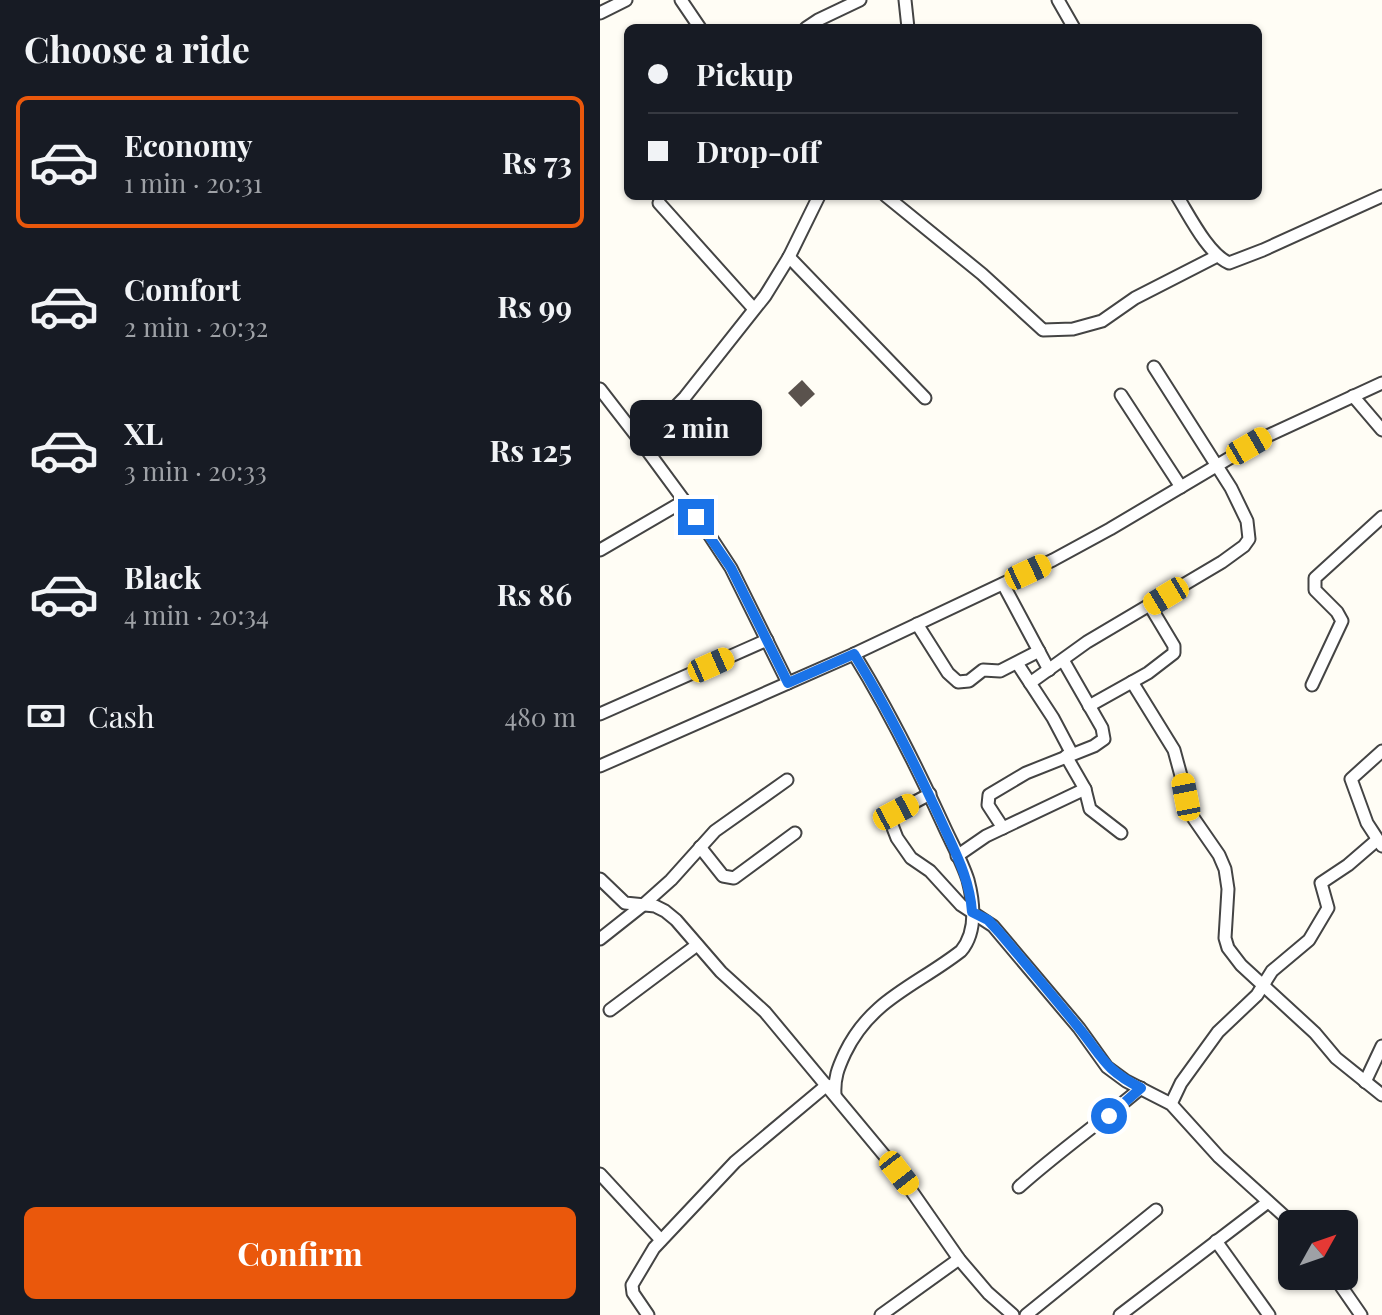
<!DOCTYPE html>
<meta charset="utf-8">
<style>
:root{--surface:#171b24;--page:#242831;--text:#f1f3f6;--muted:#9ea1a6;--line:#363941;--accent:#ea580c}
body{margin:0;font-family:"Playfair Display",serif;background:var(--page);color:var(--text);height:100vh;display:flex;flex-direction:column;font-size:30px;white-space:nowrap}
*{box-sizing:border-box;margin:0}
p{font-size:26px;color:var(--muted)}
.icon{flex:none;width:44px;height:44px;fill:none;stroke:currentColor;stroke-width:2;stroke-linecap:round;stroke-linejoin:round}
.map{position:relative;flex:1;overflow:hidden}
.drawer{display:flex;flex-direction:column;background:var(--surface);width:600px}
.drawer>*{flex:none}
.hud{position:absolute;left:24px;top:24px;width:638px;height:176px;border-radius:12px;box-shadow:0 2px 6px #0004;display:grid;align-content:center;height:176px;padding:0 24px;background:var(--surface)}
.needle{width:52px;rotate:50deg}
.tools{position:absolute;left:678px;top:1210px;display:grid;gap:16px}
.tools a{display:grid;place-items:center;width:80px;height:80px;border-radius:12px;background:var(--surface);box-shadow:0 2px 6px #0004;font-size:40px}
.end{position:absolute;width:36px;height:36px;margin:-18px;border:10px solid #1a73e8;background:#fff;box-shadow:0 0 0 4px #fff}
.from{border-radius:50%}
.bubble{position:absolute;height:56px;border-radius:12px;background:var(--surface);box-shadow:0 2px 6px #0004;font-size:26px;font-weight:700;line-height:56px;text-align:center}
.car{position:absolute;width:24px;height:48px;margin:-24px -12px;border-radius:10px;box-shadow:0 0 6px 2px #0007;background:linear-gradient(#f5c518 24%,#345 0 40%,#f5c518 0 76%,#345 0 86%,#f5c518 0)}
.hud b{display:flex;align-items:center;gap:28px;height:76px;font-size:30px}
.hud b+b{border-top:2px solid var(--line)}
.hud i{width:20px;height:20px;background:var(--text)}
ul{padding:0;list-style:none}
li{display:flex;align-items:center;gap:24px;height:132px;margin:0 16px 12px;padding:0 8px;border:4px solid transparent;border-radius:12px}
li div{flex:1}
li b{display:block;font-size:30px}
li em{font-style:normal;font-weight:700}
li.on{border-color:var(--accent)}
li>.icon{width:72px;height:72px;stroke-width:1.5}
h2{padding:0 24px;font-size:36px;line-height:96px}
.pay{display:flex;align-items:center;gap:20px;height:88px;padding:0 24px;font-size:30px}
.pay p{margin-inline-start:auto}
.action{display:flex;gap:16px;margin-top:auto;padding:16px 24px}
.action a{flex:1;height:92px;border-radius:12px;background:var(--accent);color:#fff;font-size:32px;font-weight:700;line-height:92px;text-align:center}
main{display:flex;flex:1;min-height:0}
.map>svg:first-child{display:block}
.building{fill:#5a524d}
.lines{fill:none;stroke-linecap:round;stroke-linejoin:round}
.street-casing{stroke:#444;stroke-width:15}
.street{stroke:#fff;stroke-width:11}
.route{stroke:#1a73e8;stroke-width:10}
</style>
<main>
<section class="drawer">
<h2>Choose a ride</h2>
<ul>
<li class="on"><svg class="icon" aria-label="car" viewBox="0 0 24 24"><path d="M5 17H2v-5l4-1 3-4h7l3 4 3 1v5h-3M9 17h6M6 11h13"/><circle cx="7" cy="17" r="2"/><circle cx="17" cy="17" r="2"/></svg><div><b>Economy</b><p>1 min · 20:31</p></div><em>Rs 73</em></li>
<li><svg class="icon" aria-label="car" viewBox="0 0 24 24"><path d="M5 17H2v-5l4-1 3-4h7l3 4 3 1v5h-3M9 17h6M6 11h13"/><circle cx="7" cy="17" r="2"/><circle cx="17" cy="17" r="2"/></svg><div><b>Comfort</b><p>2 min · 20:32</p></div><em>Rs 99</em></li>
<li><svg class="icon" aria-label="car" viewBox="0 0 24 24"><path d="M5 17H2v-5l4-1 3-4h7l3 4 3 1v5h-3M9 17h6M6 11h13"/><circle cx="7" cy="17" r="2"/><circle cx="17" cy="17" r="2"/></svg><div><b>XL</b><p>3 min · 20:33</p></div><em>Rs 125</em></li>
<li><svg class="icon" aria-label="car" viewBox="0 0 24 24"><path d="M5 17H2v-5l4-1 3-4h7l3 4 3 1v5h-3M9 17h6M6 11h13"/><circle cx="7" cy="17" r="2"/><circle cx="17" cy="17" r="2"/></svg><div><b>Black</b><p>4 min · 20:34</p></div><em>Rs 86</em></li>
</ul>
<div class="pay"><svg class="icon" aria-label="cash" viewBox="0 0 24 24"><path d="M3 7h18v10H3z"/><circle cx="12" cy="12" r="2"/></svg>Cash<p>480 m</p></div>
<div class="action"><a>Confirm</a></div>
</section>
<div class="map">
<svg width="782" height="1315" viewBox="0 0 782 1315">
<rect width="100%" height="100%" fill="#fffdf5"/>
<polygon class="building" points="202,380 215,394 201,407 188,393"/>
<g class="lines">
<g class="street-casing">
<g id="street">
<polyline points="81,0 100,28"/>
<polyline points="305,0 308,28"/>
<polyline points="458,0 474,28"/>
<polyline points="0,13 26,0"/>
<polyline points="206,28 218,20 260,0"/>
<polyline points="286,196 382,274 443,330 473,329 502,321 535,298 617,256"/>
<path d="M577,196c12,19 31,58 52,67l34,-13 119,-54"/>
<polyline points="59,203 154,309"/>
<polyline points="189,257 325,398"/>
<polyline points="0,389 41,442"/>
<polyline points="521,395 581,487"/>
<polyline points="753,396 782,430"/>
<polyline points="0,550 84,501"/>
<polyline points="403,584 449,670"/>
<polyline points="317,624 348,673 358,682 369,681 383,670 400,671 439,651"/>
<polyline points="417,663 453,718 472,754"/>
<polyline points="532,682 574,750 592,816 619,855 625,869 628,889 625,938 628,948 641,965 715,1033 736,1058 782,1095"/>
<polyline points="188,683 131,568 108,533 41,442 85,397 165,296 189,257 219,196"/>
<polyline points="430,683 487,642 622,562 644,546 649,539 647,521 631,488 554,367"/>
<polyline points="712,685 742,621 737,612 715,590 715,578 782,517"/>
<polyline points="489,706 548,673 574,653 574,646 550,606"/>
<polyline points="0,714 167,640"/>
<polyline points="782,751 751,779 767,823 782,846"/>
<polyline points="466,756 485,789 490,809 521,833"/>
<polyline points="0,766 254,654 453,560 510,529 665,437 782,383"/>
<polyline points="330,794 296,812 290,820 297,838 311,858 330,871 361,905 393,926 479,1028 507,1067 526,1081 571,1104 619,1157 693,1224"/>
<polyline points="403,828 388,805 389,795 426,773 494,746 504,739 502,728 463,660"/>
<polyline points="100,847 123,876 134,878 195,833"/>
<polyline points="357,856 386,836 485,789"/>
<polyline points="0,879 25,903 55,906 65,911 76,920 121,972 165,1012 299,1173 359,1259 388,1293 413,1315"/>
<polyline points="0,939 43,905 71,880 115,831 187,780"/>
<polyline points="10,1010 97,945"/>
<polyline points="765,1082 782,1046"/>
<path d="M235,1095c-1,-17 3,-27 10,-42 26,-54 71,-67 116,-102 16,-19 13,-48 7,-71 -6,-19 -17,-38 -25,-56 -27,-59 -55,-115 -89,-170"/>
<polyline points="571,1104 581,1083 618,1032 657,995 672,971 709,940 728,908 721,883 748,865 777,840"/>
<polyline points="0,1174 61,1240"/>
<path d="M419,1187c39,-35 82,-65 122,-99"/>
<polyline points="616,1241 669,1315"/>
<polyline points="734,1276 761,1315"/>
<polyline points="48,1315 33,1293 32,1285 54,1248 135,1162 227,1085"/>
<polyline points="281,1315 359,1259"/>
<polyline points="426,1315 556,1210"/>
<polyline points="520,1315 668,1202"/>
</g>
</g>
<use href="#street" class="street"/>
</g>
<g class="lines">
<path class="route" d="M96,517l35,51 57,115 66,-29c34,55 62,112 89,171 13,29 27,55 29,87l16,8 11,12c27,32 54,64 80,96 24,30 26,42 62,60l-32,28"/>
</g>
</svg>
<div class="tools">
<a><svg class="needle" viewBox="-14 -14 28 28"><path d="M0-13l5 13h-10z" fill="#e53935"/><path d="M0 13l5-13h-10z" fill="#9ea1a6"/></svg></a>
</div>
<i class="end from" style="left:509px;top:1116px"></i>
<i class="end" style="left:96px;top:517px"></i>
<div class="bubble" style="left:30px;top:400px;width:132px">2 min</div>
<i class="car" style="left:649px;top:446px;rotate:60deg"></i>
<i class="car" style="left:428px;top:572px;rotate:65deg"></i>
<i class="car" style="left:566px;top:596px;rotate:239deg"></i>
<i class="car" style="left:111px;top:665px;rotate:66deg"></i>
<i class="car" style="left:586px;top:797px;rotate:349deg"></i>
<i class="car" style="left:296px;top:812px;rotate:62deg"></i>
<i class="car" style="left:299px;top:1173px;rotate:142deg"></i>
<div class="hud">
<b><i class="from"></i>Pickup</b>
<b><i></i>Drop-off</b>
</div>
</div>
</main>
